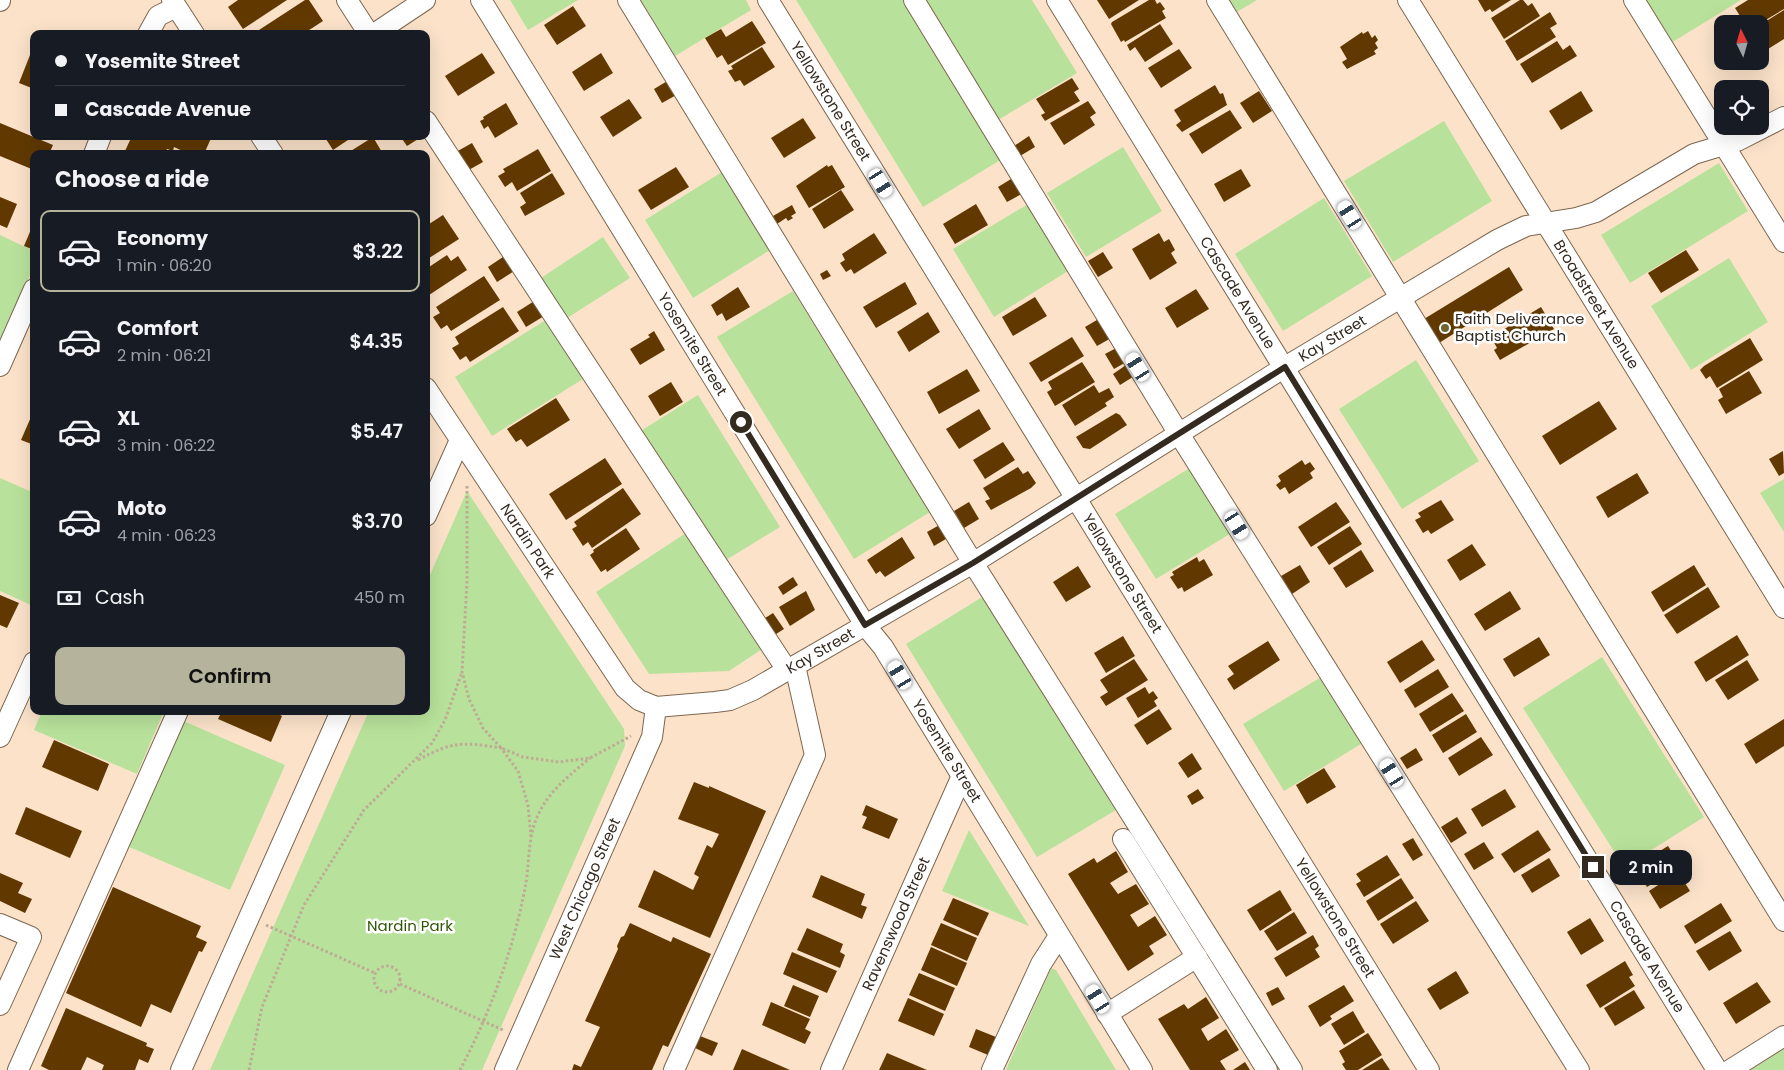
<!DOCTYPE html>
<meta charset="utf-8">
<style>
:root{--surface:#171b24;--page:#20242c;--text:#f1f3f6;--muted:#9ea1a6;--line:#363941;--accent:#b6b39d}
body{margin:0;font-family:Poppins,sans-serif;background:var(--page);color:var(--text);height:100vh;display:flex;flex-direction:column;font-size:19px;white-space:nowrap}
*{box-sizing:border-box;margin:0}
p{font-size:16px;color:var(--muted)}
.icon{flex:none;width:28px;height:28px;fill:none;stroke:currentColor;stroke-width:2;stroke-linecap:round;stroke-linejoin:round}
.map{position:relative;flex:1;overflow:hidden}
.side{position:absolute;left:30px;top:150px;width:400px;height:565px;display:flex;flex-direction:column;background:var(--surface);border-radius:10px;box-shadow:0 5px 20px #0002}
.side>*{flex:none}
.hud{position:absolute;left:30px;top:30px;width:400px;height:110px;border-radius:10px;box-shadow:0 5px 20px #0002;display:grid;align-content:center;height:110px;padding:0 25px;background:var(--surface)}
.needle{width:32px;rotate:355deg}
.tools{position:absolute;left:1714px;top:15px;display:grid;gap:10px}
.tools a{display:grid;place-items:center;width:55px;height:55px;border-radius:10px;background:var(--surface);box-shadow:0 5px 20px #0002;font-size:25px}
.end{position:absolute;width:22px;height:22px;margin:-11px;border:6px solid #332a20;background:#fff;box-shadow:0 0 0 2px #fff}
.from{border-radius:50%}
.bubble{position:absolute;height:35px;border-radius:10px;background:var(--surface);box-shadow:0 5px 20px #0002;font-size:16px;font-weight:600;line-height:35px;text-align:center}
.car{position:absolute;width:15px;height:30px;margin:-15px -8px;border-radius:6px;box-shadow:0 0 4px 1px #0007;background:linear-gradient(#fff 24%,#345 0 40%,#fff 0 76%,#345 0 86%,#fff 0)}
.hud b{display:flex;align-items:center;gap:18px;height:48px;font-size:19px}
.hud b+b{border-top:1px solid var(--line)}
.hud i{width:12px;height:12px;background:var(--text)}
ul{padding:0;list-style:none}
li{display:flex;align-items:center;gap:15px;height:82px;margin:0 10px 8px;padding:0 15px;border:2px solid transparent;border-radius:10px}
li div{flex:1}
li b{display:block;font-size:19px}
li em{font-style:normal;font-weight:600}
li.on{border-color:var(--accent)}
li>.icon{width:45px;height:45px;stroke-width:1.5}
h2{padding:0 25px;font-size:22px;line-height:60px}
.pay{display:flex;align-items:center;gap:12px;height:55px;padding:0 25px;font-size:19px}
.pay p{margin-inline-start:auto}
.cta{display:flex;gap:10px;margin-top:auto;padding:10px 25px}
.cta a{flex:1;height:58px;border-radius:10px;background:var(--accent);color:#111;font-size:20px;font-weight:600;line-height:58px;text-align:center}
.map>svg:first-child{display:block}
.green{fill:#b8e29b}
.building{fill:#613900}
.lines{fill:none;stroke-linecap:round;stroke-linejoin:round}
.minor-casing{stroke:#7d6751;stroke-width:22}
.path{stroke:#beaa95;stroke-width:3;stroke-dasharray:2.5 2.5;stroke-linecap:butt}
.minor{stroke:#fff;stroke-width:20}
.route{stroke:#332a20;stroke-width:6}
.poi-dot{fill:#6f6431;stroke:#fff;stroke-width:2}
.labels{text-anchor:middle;stroke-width:5;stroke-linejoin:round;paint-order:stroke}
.street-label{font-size:15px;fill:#332a20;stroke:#fff}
.poi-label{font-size:15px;fill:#332a20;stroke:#fff;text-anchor:start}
.park-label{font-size:15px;fill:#2f5507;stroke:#fff}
</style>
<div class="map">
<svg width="1784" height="1070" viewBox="0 0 1784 1070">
<rect width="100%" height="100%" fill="#fbe2c9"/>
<g class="green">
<polygon points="510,0 578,0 528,30"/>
<polygon points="641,0 746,0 751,10 675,56"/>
<polygon points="796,0 904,0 1002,159 923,207"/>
<polygon points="926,0 1032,0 1077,73 998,120"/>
<polygon points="1227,0 1257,0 1235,13"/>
<polygon points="1644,0 1741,0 1671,43"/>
<polygon points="1444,121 1492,201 1393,262 1344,181"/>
<polygon points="1123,147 1162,211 1086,257 1047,193"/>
<polygon points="1719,163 1748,211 1630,283 1601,235"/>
<polygon points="722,172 770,250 693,298 645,220"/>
<polygon points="1324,198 1372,276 1283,331 1235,254"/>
<polygon points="1033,201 1073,268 994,317 953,249"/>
<polygon points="0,235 34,251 34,267 0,340"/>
<polygon points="603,237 630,278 564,320 538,280"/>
<polygon points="1729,258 1768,322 1691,370 1651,306"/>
<polygon points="793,291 930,512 854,559 717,337"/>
<polygon points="549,318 586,377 492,436 455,377"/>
<polygon points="1416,360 1479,461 1402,509 1339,409"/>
<polygon points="698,395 780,527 721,563 639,432"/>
<polygon points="1193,466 1233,532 1156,579 1115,514"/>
<polygon points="0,478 34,493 34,598 31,605 0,591"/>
<polygon points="1784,479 1784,532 1760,493"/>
<polygon points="467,491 624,729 625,746 482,1070 210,1070 369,711 426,711 426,584"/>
<polygon points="686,533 765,647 729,671 649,674 596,592"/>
<polygon points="984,596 1116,810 1037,857 906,644"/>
<polygon points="1602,657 1704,817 1624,867 1523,708"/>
<polygon points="1333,670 1374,736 1284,791 1243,724"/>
<polygon points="42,711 164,711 137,774 34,730"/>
<polygon points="181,720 285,765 230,890 127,846"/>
<polygon points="969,830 1029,926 942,891"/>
<polygon points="1051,968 1056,970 1116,1070 1006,1070"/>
<polygon points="1784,1049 1784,1070 1751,1070"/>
</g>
<g class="building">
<polygon points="238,0 287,0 243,29 228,7"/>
<polygon points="305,0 309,0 323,21 303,34 253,34"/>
<polygon points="1097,0 1139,0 1109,19"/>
<polygon points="1149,0 1155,0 1157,4 1160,2 1165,9 1162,11 1166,18 1125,42 1124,40 1121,42 1111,24 1112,22"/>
<polygon points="1478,0 1511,0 1492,12 1490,9 1485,12"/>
<polygon points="1520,0 1523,0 1528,6 1532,3 1540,16 1504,39 1491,18"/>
<polygon points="1748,0 1784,0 1784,9 1759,24 1745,24 1735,8"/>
<polygon points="573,6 586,26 557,45 544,25"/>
<polygon points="1784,10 1784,39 1768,49 1760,36 1760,25"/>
<polygon points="1550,12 1557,24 1550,28 1556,37 1517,61 1505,41"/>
<polygon points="752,21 766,43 728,65 722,55 717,58 705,38 721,29 726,37"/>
<polygon points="1160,24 1173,44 1145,62 1135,47 1130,51 1127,45"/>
<polygon points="1368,31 1372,38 1375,35 1378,40 1375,43 1378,48 1374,51 1376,54 1347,69 1342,62 1347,59 1340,47 1362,32 1363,34"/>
<polygon points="1557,41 1563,50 1570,45 1577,56 1532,83 1520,64"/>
<polygon points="762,47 775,67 744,86 740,80 735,82 728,71 733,69 731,66"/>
<polygon points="1179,49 1192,68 1161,88 1148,68"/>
<polygon points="482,53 495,73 458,96 445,76"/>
<polygon points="601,53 613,73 584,91 572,72"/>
<polygon points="30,55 34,57 34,89 19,83"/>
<polygon points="1072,78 1079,89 1074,92 1080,101 1045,121 1041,115 1045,113 1036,99"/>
<polygon points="669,80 678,94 662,103 654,89"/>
<polygon points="1215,85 1220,94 1223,93 1227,105 1182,132 1176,125 1181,121 1174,110"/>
<polygon points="1259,91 1272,111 1253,123 1240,103"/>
<polygon points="1581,91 1593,111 1561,130 1549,111"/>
<polygon points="629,99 642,118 613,137 600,117"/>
<polygon points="1088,101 1096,113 1090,117 1095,125 1064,145 1050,123"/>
<polygon points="506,103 518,124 495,138 488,126 484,129 480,121 484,119 483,117"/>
<polygon points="1230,110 1242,128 1202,154 1189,134"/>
<polygon points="803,118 816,138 784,158 771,138"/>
<polygon points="0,123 53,145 49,154 34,154 34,170 0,156"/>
<polygon points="132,136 212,136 204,154 189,154 174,147 173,151 167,149 165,154 127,154 125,151"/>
<polygon points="324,136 354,136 333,150"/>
<polygon points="400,136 423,136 407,146"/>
<polygon points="1029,136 1035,147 1020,156 1014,146"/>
<polygon points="373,137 383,154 346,154"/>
<polygon points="472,143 483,162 467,171 456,152"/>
<polygon points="538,149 551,171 517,191 512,182 505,187 498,176 505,172 503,169"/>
<polygon points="827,165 828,167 832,165 845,187 809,208 796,186"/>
<polygon points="676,167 689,187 651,210 638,190"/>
<polygon points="1241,169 1251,186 1224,202 1214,184"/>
<polygon points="552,173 565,194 525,216 520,207 526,203 520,193"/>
<polygon points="1016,176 1025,192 1007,202 998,187"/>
<polygon points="841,190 854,210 824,229 812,209"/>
<polygon points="0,197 17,204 7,228 0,225"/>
<polygon points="976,204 988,225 955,244 943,224"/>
<polygon points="792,205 796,213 791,216 793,218 788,221 786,218 777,224 773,216"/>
<polygon points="443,215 459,239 426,260 426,226"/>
<polygon points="32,227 34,227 34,250 24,246"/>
<polygon points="874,233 887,253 854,274 851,269 846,272 840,263 845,260 842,254"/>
<polygon points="1159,233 1164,242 1169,239 1175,250 1171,253 1177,263 1150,280 1132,249"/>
<polygon points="1686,250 1699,270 1661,293 1648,273"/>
<polygon points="1103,252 1113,268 1098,277 1088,261"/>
<polygon points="509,253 519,268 497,282 488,267"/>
<polygon points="447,255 451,261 458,256 467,270 426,297 426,269"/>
<polygon points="1509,267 1523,290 1439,343 1424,319"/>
<polygon points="827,270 831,276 823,280 820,274"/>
<polygon points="484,276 500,300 451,331 447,325 441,329 433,317 440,313 436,307"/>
<polygon points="905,282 917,304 876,328 863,307"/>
<polygon points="738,287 750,307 726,321 722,313 717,316 711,305"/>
<polygon points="1196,289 1209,309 1177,328 1165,308"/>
<polygon points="1035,297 1047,316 1013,336 1002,317"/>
<polygon points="539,298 549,313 526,327 517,312"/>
<polygon points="503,307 519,331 470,362 466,356 460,360 452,348 459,344 455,337"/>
<polygon points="1541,307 1554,329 1500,360 1494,350 1497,348 1491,337"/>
<polygon points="928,312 940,332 909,352 897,332"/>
<polygon points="1102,317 1113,337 1097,346 1085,327"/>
<polygon points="654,331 665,350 640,365 630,349 650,337 648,335"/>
<polygon points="1072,337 1084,356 1041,382 1029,363"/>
<polygon points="1750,338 1763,360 1717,388 1710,376 1706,379 1700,370 1704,366"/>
<polygon points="1120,346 1128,361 1114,369 1105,354"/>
<polygon points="1082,362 1095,382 1055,406 1047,392 1052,389 1048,382"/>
<polygon points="1129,363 1136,375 1120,385 1113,374"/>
<polygon points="967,369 980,391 939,414 927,392"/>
<polygon points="1749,371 1762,393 1726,414 1718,400 1723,397 1719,389"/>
<polygon points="671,382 683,402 660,416 648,396"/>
<polygon points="1094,385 1099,393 1109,388 1114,397 1105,403 1107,406 1075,426 1062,405"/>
<polygon points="556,398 570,420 527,447 521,439 516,442 507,429"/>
<polygon points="1599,401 1617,429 1560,465 1542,436"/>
<polygon points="979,409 991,429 959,449 946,429"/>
<polygon points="34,410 34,445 21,440"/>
<polygon points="1116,413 1120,415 1127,425 1090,449 1083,448 1076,437"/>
<polygon points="1003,442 1015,460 985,479 973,460"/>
<polygon points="1783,451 1784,473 1779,476 1769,459"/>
<polygon points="605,458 622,484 566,520 549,494"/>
<polygon points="1302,460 1305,465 1310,462 1315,469 1310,473 1313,478 1289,494 1285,487 1280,490 1276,485 1281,481 1278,476"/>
<polygon points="1018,467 1023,474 1028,471 1036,483 1031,488 991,510 985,501 990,499 983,488"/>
<polygon points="1637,473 1649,493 1608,518 1596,497"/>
<polygon points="623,488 641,514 592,548 588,542 583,546 572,529 577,526 574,522"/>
<polygon points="1441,500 1454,520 1431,534 1428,530 1423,533 1415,520 1421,517 1418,513"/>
<polygon points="969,502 979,519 964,528 954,511"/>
<polygon points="1336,502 1350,522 1311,547 1298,527"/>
<polygon points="943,523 951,536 934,546 927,532"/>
<polygon points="1350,526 1362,544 1329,565 1317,547"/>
<polygon points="626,528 640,549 607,572 606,569 601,572 590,555 594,552 593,550"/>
<polygon points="902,537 915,558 885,577 880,571 876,574 867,560"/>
<polygon points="1472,544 1486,565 1460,581 1447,560"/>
<polygon points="1361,550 1374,571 1346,588 1333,568"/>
<polygon points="1197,557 1199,562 1204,559 1213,575 1184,592 1182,587 1178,589 1170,577 1174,575 1172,572"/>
<polygon points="1300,565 1310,582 1292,594 1281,576"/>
<polygon points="1694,565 1706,585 1663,612 1651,592"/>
<polygon points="1078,566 1091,587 1066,602 1053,582"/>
<polygon points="793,577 798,585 783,595 778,587"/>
<polygon points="1708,587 1720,607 1677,634 1664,615"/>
<polygon points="806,591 815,610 790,626 779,607"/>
<polygon points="1510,591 1521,609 1485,631 1474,614"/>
<polygon points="0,595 19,603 7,628 0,625"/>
<polygon points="773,613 784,629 773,636 762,620"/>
<polygon points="1737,635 1749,655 1706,682 1694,662"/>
<polygon points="1123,636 1135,656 1106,673 1094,653"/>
<polygon points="1539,637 1550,655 1514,677 1503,659"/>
<polygon points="1422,640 1435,660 1400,683 1387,662"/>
<polygon points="1268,641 1280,660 1234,690 1227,679 1234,674 1228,666"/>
<polygon points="1134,659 1148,680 1106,706 1100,697 1108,692 1100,680"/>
<polygon points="1747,660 1759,680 1728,700 1715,680"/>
<polygon points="1438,669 1449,687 1415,708 1404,690"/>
<polygon points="1145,687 1149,694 1153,691 1158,698 1154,701 1157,706 1138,718 1126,698"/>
<polygon points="1452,693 1464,711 1430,732 1419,714"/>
<polygon points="1159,709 1172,729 1147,745 1134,725"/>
<polygon points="222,711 272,711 282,716 271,742 218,719"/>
<polygon points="1466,714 1477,732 1443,753 1432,735"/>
<polygon points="1784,719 1784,746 1756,764 1744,744"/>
<polygon points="1481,737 1493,755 1459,776 1448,758"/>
<polygon points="54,740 109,764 98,791 42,767"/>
<polygon points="1416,748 1423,760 1407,769 1400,758"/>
<polygon points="1192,753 1202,769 1188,778 1178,763"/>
<polygon points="1324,768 1336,787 1307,804 1296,785"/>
<polygon points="694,782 709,788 709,786 766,811 710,938 638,907 654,870 693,890 699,877 694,874 707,845 712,848 719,834 678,819"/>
<polygon points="1198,789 1204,798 1192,805 1187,796"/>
<polygon points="1505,789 1516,807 1482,827 1471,809"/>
<polygon points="866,805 898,819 889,839 862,828 867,817 862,815"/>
<polygon points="26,807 82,831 70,858 15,834"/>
<polygon points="1457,817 1467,833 1451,843 1441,827"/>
<polygon points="1538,830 1551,850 1514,873 1501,854"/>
<polygon points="1413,838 1423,855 1413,861 1402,844"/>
<polygon points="1484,842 1494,858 1474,870 1464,854"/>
<polygon points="1668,846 1681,866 1647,887 1634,867"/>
<polygon points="1116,851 1128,872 1110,883 1118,894 1136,884 1149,904 1130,915 1138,927 1155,916 1167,935 1149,946 1154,954 1128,971 1068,874 1094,858 1097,863"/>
<polygon points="1387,855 1400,875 1364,897 1356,884 1361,881 1356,874"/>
<polygon points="1549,858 1560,876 1532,893 1521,875"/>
<polygon points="1678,872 1690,891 1660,909 1649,891"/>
<polygon points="0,873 23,883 18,893 32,899 25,913 0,901"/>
<polygon points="821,875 865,894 861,905 867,907 862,919 812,897"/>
<polygon points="1401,878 1414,898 1378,921 1366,901"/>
<polygon points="113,887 201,926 196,937 207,942 202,952 199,951 171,1013 151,1004 141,1027 66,993"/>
<polygon points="1280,890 1292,910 1260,931 1247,910"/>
<polygon points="953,898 989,913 978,936 943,920"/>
<polygon points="1416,901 1429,921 1393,944 1380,924"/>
<polygon points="1721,903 1732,921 1695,944 1684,926"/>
<polygon points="1294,912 1307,933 1277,951 1264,931"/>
<polygon points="1590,918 1604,941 1581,955 1567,932"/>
<polygon points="630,923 671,942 673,937 711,954 668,1047 663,1045 652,1070 572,1070 574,1064 581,1067 600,1027 585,1021 618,949 617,946 621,937 624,936"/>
<polygon points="941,923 977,938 967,961 931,945"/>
<polygon points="807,928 843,944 840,952 845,955 840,968 797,950"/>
<polygon points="1730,931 1742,951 1709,971 1696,951"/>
<polygon points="1313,935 1319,946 1315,949 1320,957 1286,977 1274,958"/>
<polygon points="931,947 967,963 957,986 921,970"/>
<polygon points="792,952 837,971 827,993 783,974"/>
<polygon points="1625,961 1633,975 1629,977 1635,986 1600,1008 1586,985"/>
<polygon points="1456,971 1469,993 1440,1010 1427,989"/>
<polygon points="919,973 955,988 945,1011 909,995"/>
<polygon points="1757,982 1771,1002 1736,1024 1723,1003"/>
<polygon points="793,985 819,996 810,1017 784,1006"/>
<polygon points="1344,985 1354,1001 1330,1016 1332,1019 1320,1027 1308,1006"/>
<polygon points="1278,987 1285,999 1272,1006 1266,993"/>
<polygon points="1634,990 1645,1008 1615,1026 1604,1008"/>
<polygon points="1206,997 1219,1018 1201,1029 1208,1041 1226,1029 1239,1050 1220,1061 1226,1070 1190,1070 1158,1019 1184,1004 1188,1009"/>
<polygon points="908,998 944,1014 934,1036 898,1021"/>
<polygon points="771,1002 810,1019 805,1029 811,1032 805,1044 762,1025"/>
<polygon points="66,1008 147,1043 146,1046 154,1049 148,1063 139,1059 135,1070 102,1070 104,1065 87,1057 81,1070 49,1070 41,1066"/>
<polygon points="1353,1011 1365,1032 1344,1045 1331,1024"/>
<polygon points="976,1029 996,1037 988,1055 969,1047"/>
<polygon points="1368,1033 1382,1055 1358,1070 1346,1070 1342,1064 1345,1062 1339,1051"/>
<polygon points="700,1036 718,1043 712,1056 695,1048"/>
<polygon points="742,1049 790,1070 733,1070"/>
<polygon points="887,1053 927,1070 879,1070"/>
<polygon points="1382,1058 1390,1070 1362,1070"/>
<polygon points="1245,1062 1250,1070 1233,1070"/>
</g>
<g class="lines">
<g class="minor-casing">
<g id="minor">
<polyline points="172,0 194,34"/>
<polyline points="347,0 369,34"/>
<path id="s1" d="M481,0l384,625 18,22 259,423"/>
<polyline points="628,0 973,563 1292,1070"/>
<path id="s2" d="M768,0l661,1070"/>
<polyline points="914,0 1179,434 1579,1070"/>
<path id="s3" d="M1057,0l660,1070"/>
<polyline points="1217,0 1784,921"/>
<path id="s4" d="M1408,0l376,608"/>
<polyline points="1634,0 1784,242"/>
<polyline points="0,1 0,0"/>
<polyline points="148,34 158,16 176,7"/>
<polyline points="374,34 425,0"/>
<polyline points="426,121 787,670"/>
<polyline points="261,136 273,154"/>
<polyline points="94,154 101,136"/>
<polyline points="0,366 34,289"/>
<path id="s5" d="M426,388l199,300 14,12 17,7 59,-5 15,-2 23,-10 220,-127 312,-196 212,-127 29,-14 50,-8 20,-6 98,-58 43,-13 47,-24"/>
<polyline points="426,516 460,440"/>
<polyline points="0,737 34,662"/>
<polyline points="1123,839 1267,1070"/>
<polyline points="0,924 31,937 0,1005"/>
<polyline points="1107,1014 1197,957"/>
<polyline points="18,1070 178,711"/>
<polyline points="181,1070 341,711"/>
<path id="s6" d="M505,1070l147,-333 4,-30"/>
<polyline points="674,1070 815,755 795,666"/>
<path id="s7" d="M831,1070l130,-292"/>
<polyline points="992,1070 1041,964 1059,936"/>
<polyline points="1730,1070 1784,1036"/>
</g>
</g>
<g class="path">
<polyline points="467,486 467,581 462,672 469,699 483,728 501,748 523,757 559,762 590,758 631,736"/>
<path d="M418,760c35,-19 44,-18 83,-12l17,23 10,34 3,32"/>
<polyline points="266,925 375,973"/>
<circle cx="387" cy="979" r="13"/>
<polyline points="400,984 503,1030"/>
<polyline points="249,1070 262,1007 304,905 364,810 432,743 445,720 462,672"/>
<path d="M460,1070c30,-57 53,-119 65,-182 5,-24 2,-52 14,-75 11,-23 32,-39 51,-55"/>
</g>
<use href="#minor" class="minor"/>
</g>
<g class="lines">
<polyline class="route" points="741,422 865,625 973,563 1285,367 1593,867"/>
</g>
<circle class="poi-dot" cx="1445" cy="328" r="5"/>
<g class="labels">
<g class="street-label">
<text dy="5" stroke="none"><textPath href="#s2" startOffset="119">Yellowstone Street</textPath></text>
<text dy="5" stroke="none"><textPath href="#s3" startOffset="344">Cascade Avenue</textPath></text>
<text dy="5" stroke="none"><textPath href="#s4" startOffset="358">Broadstreet Avenue</textPath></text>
<text dy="5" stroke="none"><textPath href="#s5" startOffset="1174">Kay Street</textPath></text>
<text dy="5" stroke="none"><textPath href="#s1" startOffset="404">Yosemite Street</textPath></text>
<text dy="5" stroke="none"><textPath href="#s5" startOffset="184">Nardin Park</textPath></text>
<text dy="5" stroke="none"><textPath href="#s2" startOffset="674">Yellowstone Street</textPath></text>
<text dy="5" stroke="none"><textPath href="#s5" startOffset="574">Kay Street</textPath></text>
<text dy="5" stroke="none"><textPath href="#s1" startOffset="884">Yosemite Street</textPath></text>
<text dy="5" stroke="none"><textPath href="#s6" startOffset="198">West Chicago Street</textPath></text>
<text dy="5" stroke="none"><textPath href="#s2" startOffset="1079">Yellowstone Street</textPath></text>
<text dy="5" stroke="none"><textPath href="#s7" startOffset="160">Ravenswood Street</textPath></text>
<text dy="5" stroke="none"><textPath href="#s3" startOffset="1124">Cascade Avenue</textPath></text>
</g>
<g class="poi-label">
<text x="1455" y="324">Faith Deliverance<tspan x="1455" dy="17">Baptist Church</tspan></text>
</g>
<g class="park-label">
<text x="410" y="931">Nardin Park</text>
</g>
</g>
</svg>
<div class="tools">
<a><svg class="needle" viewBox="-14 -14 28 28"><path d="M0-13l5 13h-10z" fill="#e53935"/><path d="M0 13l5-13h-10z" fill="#9ea1a6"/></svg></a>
<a><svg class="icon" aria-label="locate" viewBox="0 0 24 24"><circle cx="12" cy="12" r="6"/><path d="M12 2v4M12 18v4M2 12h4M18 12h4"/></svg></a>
</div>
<i class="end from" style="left:741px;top:422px"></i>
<i class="end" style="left:1593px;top:867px"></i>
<div class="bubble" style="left:1610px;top:850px;width:82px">2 min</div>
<i class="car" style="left:881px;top:183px;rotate:148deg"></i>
<i class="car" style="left:1350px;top:215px;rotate:328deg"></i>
<i class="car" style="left:1138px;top:367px;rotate:328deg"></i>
<i class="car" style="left:1237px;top:525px;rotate:148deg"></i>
<i class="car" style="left:900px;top:675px;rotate:329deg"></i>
<i class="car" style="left:1392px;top:773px;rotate:328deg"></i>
<i class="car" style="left:1098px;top:999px;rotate:328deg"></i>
<div class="hud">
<b><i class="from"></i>Yosemite Street</b>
<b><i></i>Cascade Avenue</b>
</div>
<section class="side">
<h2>Choose a ride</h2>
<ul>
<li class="on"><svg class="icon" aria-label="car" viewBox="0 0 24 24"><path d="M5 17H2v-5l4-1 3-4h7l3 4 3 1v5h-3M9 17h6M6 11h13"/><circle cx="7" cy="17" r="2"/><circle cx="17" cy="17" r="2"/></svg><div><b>Economy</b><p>1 min · 06:20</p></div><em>$3.22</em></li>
<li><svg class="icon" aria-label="car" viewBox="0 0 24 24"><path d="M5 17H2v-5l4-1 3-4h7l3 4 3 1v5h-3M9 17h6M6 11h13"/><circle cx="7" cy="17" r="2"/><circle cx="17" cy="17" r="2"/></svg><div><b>Comfort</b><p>2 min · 06:21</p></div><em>$4.35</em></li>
<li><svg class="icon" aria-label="car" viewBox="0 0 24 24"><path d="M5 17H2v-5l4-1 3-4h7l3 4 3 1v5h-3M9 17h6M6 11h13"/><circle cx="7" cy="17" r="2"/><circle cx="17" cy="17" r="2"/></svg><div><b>XL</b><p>3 min · 06:22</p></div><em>$5.47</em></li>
<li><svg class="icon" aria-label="car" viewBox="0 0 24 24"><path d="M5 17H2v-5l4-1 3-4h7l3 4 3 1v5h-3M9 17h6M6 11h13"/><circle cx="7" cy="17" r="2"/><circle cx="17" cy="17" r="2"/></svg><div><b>Moto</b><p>4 min · 06:23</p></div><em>$3.70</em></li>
</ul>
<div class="pay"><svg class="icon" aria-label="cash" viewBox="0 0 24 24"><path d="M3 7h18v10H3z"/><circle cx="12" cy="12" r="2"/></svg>Cash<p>450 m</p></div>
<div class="cta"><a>Confirm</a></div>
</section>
</div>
